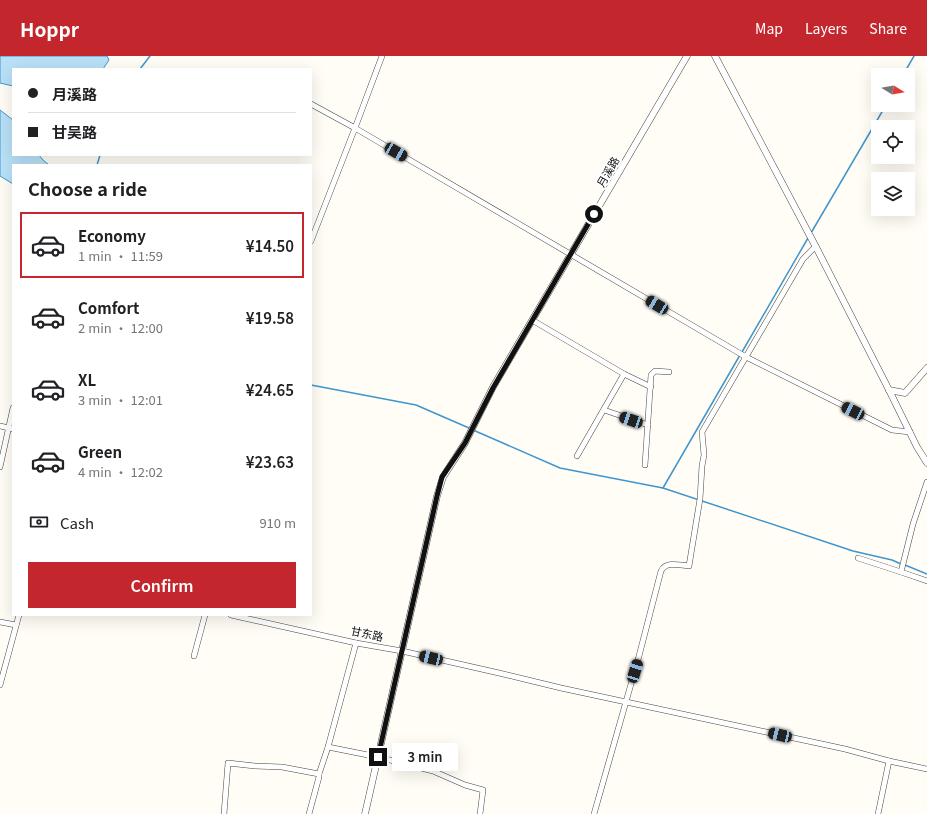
<!DOCTYPE html>
<meta charset="utf-8">
<style>
:root{--surface:#fff;--page:#f2f2f2;--text:#202124;--muted:#757577;--line:#e0e0e0;--accent:#c4262e}
body{margin:0;font-family:Georgia,"Noto Sans SC",serif;background:var(--page);color:var(--text);height:100vh;display:flex;flex-direction:column;font-size:15px;white-space:nowrap}
*{box-sizing:border-box;margin:0}
p{font-size:13px;color:var(--muted)}
.icon{flex:none;width:22px;height:22px;fill:none;stroke:currentColor;stroke-width:2;stroke-linecap:round;stroke-linejoin:round}
.map{position:relative;flex:1;overflow:hidden}
.drawer{position:absolute;left:12px;top:108px;width:300px;height:452px;display:flex;flex-direction:column;background:var(--surface);border-radius:0px;box-shadow:0 4px 16px #0002}
.drawer>*{flex:none}
.top-card{position:absolute;left:12px;top:12px;width:300px;height:88px;border-radius:0px;box-shadow:0 4px 16px #0002;display:grid;align-content:center;height:88px;padding:0 16px;background:var(--surface)}
.needle{width:26px;rotate:101deg}
.buttons{position:absolute;left:871px;top:12px;display:grid;gap:8px}
.buttons a{display:grid;place-items:center;width:44px;height:44px;border-radius:0px;background:var(--surface);box-shadow:0 4px 16px #0002;font-size:20px}
.end{position:absolute;width:18px;height:18px;margin:-9px;border:5px solid #111;background:#fff;box-shadow:0 0 0 2px #fff}
.from{border-radius:50%}
.bubble{position:absolute;height:28px;border-radius:0px;background:var(--surface);box-shadow:0 4px 16px #0002;font-size:13px;font-weight:600;line-height:28px;text-align:center}
.car{position:absolute;width:12px;height:24px;margin:-12px -6px;border-radius:5px;box-shadow:0 0 3px 1px #0007;background:linear-gradient(#222 24%,#8ab4d8 0 40%,#222 0 76%,#8ab4d8 0 86%,#222 0)}
.top-card b{display:flex;align-items:center;gap:14px;height:38px;font-size:15px}
.top-card b+b{border-top:1px solid var(--line)}
.top-card i{width:10px;height:10px;background:var(--text)}
ul{padding:0;list-style:none}
li{display:flex;align-items:center;gap:12px;height:66px;margin:0 8px 6px;padding:0 8px;border:2px solid transparent;border-radius:0px}
li div{flex:1}
li b{display:block;font-size:15px}
li em{font-style:normal;font-weight:600}
li.active{border-color:var(--accent)}
li>.icon{width:36px;height:36px;stroke-width:1.5}
h2{padding:0 16px;font-size:18px;line-height:48px}
.pay{display:flex;align-items:center;gap:10px;height:44px;padding:0 16px;font-size:15px}
.pay p{margin-inline-start:auto}
.primary-button{display:flex;gap:8px;margin-top:auto;padding:8px 16px}
.primary-button a{flex:1;height:46px;border-radius:0px;background:var(--accent);color:#fff;font-size:16px;font-weight:600;line-height:46px;text-align:center}
header{display:flex;align-items:center;gap:24px;box-sizing:border-box;height:56px;padding:0 20px;background:var(--accent);color:#fff}
header strong{font-size:19px}
nav{display:flex;gap:22px;margin-inline-start:auto;font-size:14px}
.map>svg:first-child{display:block}
.water{fill:#b9e0f7;stroke:#3f96cf}
.lines{fill:none;stroke-linecap:round;stroke-linejoin:round}
.stream{stroke:#3f96cf;stroke-width:1.5}
.minor-casing{stroke:#444;stroke-width:6}
.tertiary-casing{stroke:#444;stroke-width:7}
.minor{stroke:#fff;stroke-width:5}
.tertiary{stroke:#fff;stroke-width:6}
.route{stroke:#111;stroke-width:5}
.labels{text-anchor:middle;stroke-width:4;stroke-linejoin:round;paint-order:stroke}
.street-label{font-size:11px;fill:#111;stroke:#fff}
</style>
<header>
<strong>Hoppr</strong>
<nav><a>Map</a><a>Layers</a><a>Share</a></nav>
</header>
<div class="map">
<svg width="927" height="758" viewBox="0 0 927 758">
<rect width="100%" height="100%" fill="#fffdf5"/>
<g class="water">
<polygon points="0,0 107,0 109,4 103,13 13,13 13,30 0,27"/>
<polygon points="0,54 13,64 13,99 39,99 43,104 49,109 13,109 13,128 0,120"/>
</g>
<g class="lines">
<g class="stream">
<polyline points="140,13 150,0"/>
<polyline points="903,19 914,0"/>
<polyline points="97,109 100,99"/>
<polyline points="811,177 886,49"/>
<polyline points="742,296 808,182"/>
<polyline points="311,329 416,349 469,372"/>
<polyline points="473,374 560,412 663,432 853,495 892,504 901,508"/>
<polyline points="663,432 740,299"/>
<polyline points="905,509 927,518"/>
</g>
<g class="minor-casing">
<g id="minor">
<polyline points="311,48 355,72 746,301 892,374 910,376"/>
<polyline points="311,185 355,72 382,0"/>
<polyline points="532,264 624,318 651,331"/>
<polyline points="604,354 648,369"/>
<polyline points="0,370 13,373"/>
<polyline points="577,400 624,318"/>
<polyline points="645,409 651,319 655,315 669,316"/>
<polyline points="0,411 13,352"/>
<polyline points="858,502 901,516 927,525"/>
<polyline points="901,516 913,468 927,426"/>
<polyline points="231,559 356,587 402,595 499,617 561,632 845,693 889,705 927,713"/>
<polyline points="0,566 16,569"/>
<polyline points="194,600 205,559"/>
<polyline points="0,629 19,559"/>
<polyline points="328,691 378,701 433,715 465,729 483,734 480,758"/>
<polyline points="224,758 228,707 255,710 282,711 319,718"/>
<polyline points="309,758 319,721 319,718 328,691 356,587"/>
<path d="M594,758l45,-158 22,-85c5,-10 18,-6 28,-5l11,-67 2,-33 2,-11 -2,-23 101,-173 13,-13"/>
<polyline points="878,758 889,705"/>
</g>
</g>
<g class="tertiary-casing">
<g id="tertiary">
<polyline points="715,0 818,195 889,334 917,391 927,407"/>
<polyline points="889,334 905,337 927,312"/>
<polyline points="365,758 437,440 443,421 465,387 493,331 687,0"/>
</g>
</g>
<use href="#minor" class="minor"/>
<use href="#tertiary" class="tertiary"/>
</g>
<g class="lines">
<polyline class="route" points="378,701 437,440 442,421 465,387 493,332 594,158"/>
</g>
<g class="labels">
<g class="street-label">
<text transform="translate(608 116) rotate(-60)" y="4">月溪路</text>
<text transform="translate(367 578) rotate(12)" y="4">甘东路</text>
</g>
</g>
</svg>
<div class="buttons">
<a><svg class="needle" viewBox="-14 -14 28 28"><path d="M0-13l5 13h-10z" fill="#e53935"/><path d="M0 13l5-13h-10z" fill="#757577"/></svg></a>
<a><svg class="icon" aria-label="locate" viewBox="0 0 24 24"><circle cx="12" cy="12" r="6"/><path d="M12 2v4M12 18v4M2 12h4M18 12h4"/></svg></a>
<a><svg class="icon" aria-label="layers" viewBox="0 0 24 24"><path d="M12 4l9 5-9 5-9-5zM3 14l9 5 9-5"/></svg></a>
</div>
<i class="end from" style="left:594px;top:158px"></i>
<i class="end" style="left:378px;top:701px"></i>
<div class="bubble" style="left:392px;top:687px;width:66px">3 min</div>
<i class="car" style="left:396px;top:96px;rotate:120deg"></i>
<i class="car" style="left:657px;top:249px;rotate:301deg"></i>
<i class="car" style="left:853px;top:355px;rotate:297deg"></i>
<i class="car" style="left:631px;top:364px;rotate:289deg"></i>
<i class="car" style="left:431px;top:602px;rotate:283deg"></i>
<i class="car" style="left:635px;top:615px;rotate:17deg"></i>
<i class="car" style="left:780px;top:679px;rotate:283deg"></i>
<div class="top-card">
<b><i class="from"></i>月溪路</b>
<b><i></i>甘吴路</b>
</div>
<section class="drawer">
<h2>Choose a ride</h2>
<ul>
<li class="active"><svg class="icon" aria-label="car" viewBox="0 0 24 24"><path d="M5 17H2v-5l4-1 3-4h7l3 4 3 1v5h-3M9 17h6M6 11h13"/><circle cx="7" cy="17" r="2"/><circle cx="17" cy="17" r="2"/></svg><div><b>Economy</b><p>1 min · 11:59</p></div><em>¥14.50</em></li>
<li><svg class="icon" aria-label="car" viewBox="0 0 24 24"><path d="M5 17H2v-5l4-1 3-4h7l3 4 3 1v5h-3M9 17h6M6 11h13"/><circle cx="7" cy="17" r="2"/><circle cx="17" cy="17" r="2"/></svg><div><b>Comfort</b><p>2 min · 12:00</p></div><em>¥19.58</em></li>
<li><svg class="icon" aria-label="car" viewBox="0 0 24 24"><path d="M5 17H2v-5l4-1 3-4h7l3 4 3 1v5h-3M9 17h6M6 11h13"/><circle cx="7" cy="17" r="2"/><circle cx="17" cy="17" r="2"/></svg><div><b>XL</b><p>3 min · 12:01</p></div><em>¥24.65</em></li>
<li><svg class="icon" aria-label="car" viewBox="0 0 24 24"><path d="M5 17H2v-5l4-1 3-4h7l3 4 3 1v5h-3M9 17h6M6 11h13"/><circle cx="7" cy="17" r="2"/><circle cx="17" cy="17" r="2"/></svg><div><b>Green</b><p>4 min · 12:02</p></div><em>¥23.63</em></li>
</ul>
<div class="pay"><svg class="icon" aria-label="cash" viewBox="0 0 24 24"><path d="M3 7h18v10H3z"/><circle cx="12" cy="12" r="2"/></svg>Cash<p>910 m</p></div>
<div class="primary-button"><a>Confirm</a></div>
</section>
</div>
